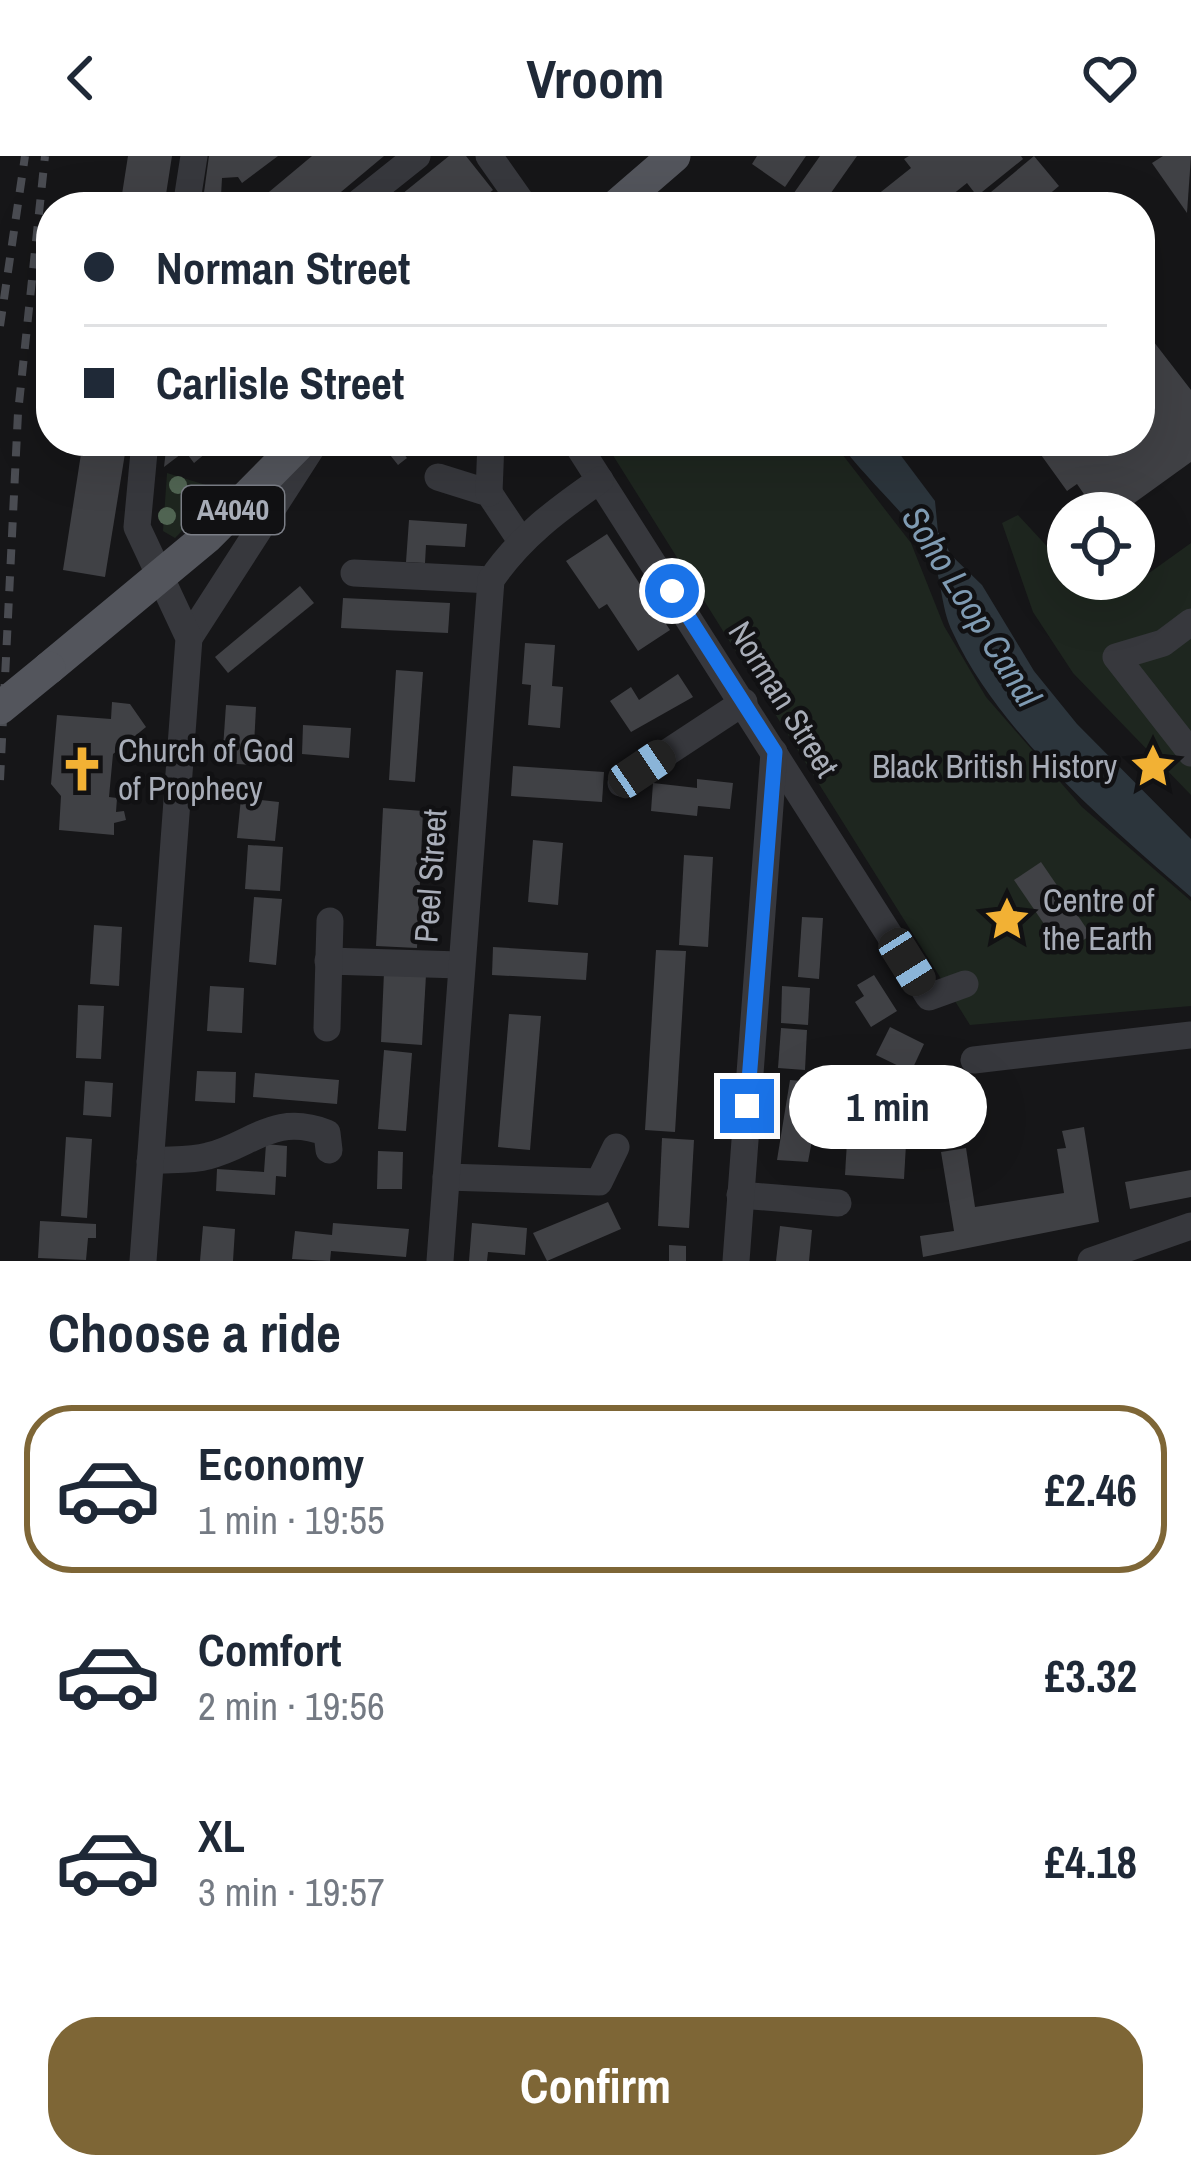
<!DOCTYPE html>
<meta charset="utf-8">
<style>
:root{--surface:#fff;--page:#f2f2f3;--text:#1f2937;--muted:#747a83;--line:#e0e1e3;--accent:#7e6636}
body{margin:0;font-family:"Archivo Narrow",sans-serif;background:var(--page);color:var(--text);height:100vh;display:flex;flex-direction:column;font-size:45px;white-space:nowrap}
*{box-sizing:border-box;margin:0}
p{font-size:39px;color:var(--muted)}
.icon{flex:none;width:66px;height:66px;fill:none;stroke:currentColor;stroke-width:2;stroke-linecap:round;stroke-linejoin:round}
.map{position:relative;height:1105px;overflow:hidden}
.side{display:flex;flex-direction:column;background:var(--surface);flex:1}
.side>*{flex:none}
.top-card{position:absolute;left:36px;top:36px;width:1119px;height:264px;border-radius:48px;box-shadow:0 12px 48px #0002;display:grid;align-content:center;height:264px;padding:0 48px;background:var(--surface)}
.fabs{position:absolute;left:1047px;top:336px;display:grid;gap:24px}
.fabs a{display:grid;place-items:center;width:108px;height:108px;border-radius:50%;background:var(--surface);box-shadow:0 12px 48px #0002;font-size:60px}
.end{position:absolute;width:54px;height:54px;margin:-27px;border:15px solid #1a73e8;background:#fff;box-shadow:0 0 0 6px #fff}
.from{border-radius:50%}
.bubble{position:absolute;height:84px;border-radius:42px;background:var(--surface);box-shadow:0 12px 48px #0002;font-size:39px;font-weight:700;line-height:84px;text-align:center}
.car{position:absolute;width:36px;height:72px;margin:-36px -18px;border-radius:15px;box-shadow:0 0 9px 3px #0007;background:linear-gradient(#222 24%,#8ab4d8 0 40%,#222 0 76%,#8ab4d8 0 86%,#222 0)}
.top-card b{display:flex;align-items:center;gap:42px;height:114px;font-size:45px}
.top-card b+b{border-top:3px solid var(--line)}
.top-card i{width:30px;height:30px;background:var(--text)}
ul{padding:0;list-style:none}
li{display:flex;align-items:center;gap:36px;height:168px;margin:0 24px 18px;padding:0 24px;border:6px solid transparent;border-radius:48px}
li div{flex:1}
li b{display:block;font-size:45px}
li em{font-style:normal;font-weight:700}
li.active{border-color:var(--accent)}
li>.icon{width:108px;height:108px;stroke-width:1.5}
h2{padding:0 48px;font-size:54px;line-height:144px}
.action{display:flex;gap:24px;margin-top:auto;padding:24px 48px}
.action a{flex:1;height:138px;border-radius:48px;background:var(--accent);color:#fff;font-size:48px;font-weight:700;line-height:138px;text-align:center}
header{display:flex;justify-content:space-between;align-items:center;height:156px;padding:0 48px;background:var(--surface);font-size:54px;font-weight:700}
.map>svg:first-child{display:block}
.green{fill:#1e261f}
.water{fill:#2c353c}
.building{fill:#404145}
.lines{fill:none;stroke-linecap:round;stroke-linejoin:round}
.minor{stroke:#37383d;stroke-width:27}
.major{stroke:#53555c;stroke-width:33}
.rail{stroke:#4a4c52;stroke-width:8;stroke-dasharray:15 12;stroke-linecap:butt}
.major-bridge{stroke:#53555c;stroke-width:33}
.tree{fill:#506452}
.route{stroke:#1a73e8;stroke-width:15}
.labels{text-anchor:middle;stroke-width:9;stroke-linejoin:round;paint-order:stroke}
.shield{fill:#111113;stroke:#7b7e86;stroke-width:3}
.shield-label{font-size:30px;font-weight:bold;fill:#a8adb8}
.street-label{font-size:33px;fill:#a8adb8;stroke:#111113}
.poi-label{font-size:33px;fill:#a8adb8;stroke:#111113;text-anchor:start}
.water-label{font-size:36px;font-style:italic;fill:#7f9bb3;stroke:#111113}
</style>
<header><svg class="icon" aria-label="back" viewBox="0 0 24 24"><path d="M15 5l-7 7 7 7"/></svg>Vroom<svg class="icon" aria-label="heart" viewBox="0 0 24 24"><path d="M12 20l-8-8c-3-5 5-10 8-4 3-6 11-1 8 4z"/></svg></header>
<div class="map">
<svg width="1191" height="1105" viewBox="0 0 1191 1105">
<rect width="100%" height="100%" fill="#161618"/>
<g class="green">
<polygon points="604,285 832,285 911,387 944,470 986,541 1082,651 1191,745 1191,850 970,869"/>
<polygon points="167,317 222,334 175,382 163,375"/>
<polygon points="1018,359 1068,413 1068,423 1084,430 1131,430 1191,387 1191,639 1073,517 1033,456 1002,367"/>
</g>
<path class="water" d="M838,285h52l45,60 3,31 14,24 30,29 52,86 43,53 114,115v58c-82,-71 -192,-164 -238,-264 -14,-28 -10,-60 -26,-87 -23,-35 -63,-69 -89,-105z"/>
<g class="building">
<polygon points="128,0 172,0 164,51 120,51"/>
<polygon points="209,0 278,0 242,27 238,21 222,22 221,40 233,47 228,51 202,51"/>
<polygon points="312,0 384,0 323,51 251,51"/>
<polygon points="449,0 466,0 493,34 472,51 386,51"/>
<polygon points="757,0 806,0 785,31 752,8"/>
<polygon points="820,0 857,0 821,51 784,51"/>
<polygon points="909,0 1021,0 1023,3 977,40 967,27 937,51 862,51 911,12 904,3"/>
<polygon points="1034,0 1059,30 1034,51 973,51"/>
<polygon points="1163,0 1191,0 1187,57 1152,7"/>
<polygon points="1140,168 1191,234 1191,306 1130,350 1135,357 1097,357 1077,328 1067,335 1031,285 1140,285"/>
<polygon points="83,285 127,285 105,421 63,414"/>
<polygon points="167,285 198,285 206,297 194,307 185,295 164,311"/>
<polygon points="379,285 410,285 400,293 407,302 398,309"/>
<polygon points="409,364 467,368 465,391 426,389 425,407 406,406"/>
<polygon points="607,378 670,474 638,495 607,448 599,453 566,405"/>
<polygon points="300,430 314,447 228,517 215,501"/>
<polygon points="343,442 450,447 448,477 341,472"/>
<polygon points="525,487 555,489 552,530 563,531 560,572 528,569 531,529 522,528"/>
<polygon points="396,514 423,516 415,626 389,624"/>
<polygon points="678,518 693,541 631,576 610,545 631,531 639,544"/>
<polygon points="112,546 130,548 146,571 113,598 109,641 117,642 116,656 124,655 126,664 114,667 114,679 59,674 61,640 51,628 57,559 111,563"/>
<polygon points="226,549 256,551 253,609 222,607"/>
<polygon points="303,569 351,572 349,602 302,598"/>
<polygon points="513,610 604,616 602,646 511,640"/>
<polygon points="697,623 733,627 730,653 698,650 697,660 651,655 653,627 697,632"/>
<polygon points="241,642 279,646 275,685 237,682"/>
<polygon points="383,652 423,655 417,792 376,790"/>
<polygon points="533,684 563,687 558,749 528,746"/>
<polygon points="248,689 283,691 280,735 245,733"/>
<polygon points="684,699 713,701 708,791 679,789"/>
<polygon points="1041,706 1091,779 1064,797 1014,724"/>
<polygon points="254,741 282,743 276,809 249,806"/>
<polygon points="802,761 823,762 819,823 798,821"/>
<polygon points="94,769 122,771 119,830 90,828"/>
<polygon points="493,791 588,797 586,824 492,819"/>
<polygon points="656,794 686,795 675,976 645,974"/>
<polygon points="384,816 426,819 422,889 381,886"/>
<polygon points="874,819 897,855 871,871 855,846 864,840 857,829"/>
<polygon points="210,830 244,832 242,877 207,875"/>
<polygon points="782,830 810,832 808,869 781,867"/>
<polygon points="78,849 104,850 101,903 76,902"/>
<polygon points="509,858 541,860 530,994 498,991"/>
<polygon points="890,871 924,888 911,916 876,899"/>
<polygon points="781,872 807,874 805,914 778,912"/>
<polygon points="384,894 412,897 406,975 378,973"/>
<polygon points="197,915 236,916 235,947 195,945"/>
<polygon points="255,917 339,924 337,948 253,941"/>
<polygon points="790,924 814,926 812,946 819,946 808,1006 777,1004"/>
<polygon points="85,925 113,927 111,961 83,959"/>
<polygon points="1084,971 1099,1066 923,1101 920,1080 954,1075 941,996 966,992 975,1051 1064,1037 1057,993 1066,992 1062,975"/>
<polygon points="66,981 92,983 87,1062 61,1060"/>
<polygon points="662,982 694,984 689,1072 658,1070"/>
<polygon points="847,985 906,988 904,1023 845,1019"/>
<polygon points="266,988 287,990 286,1021 276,1020 275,1039 216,1035 217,1013 264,1016"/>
<polygon points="378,995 403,996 402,1033 377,1033"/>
<polygon points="1191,1014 1191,1041 1130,1053 1125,1026"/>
<polygon points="608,1046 621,1073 547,1105 533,1077"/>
<polygon points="40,1065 96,1068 96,1082 88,1082 86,1104 38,1102"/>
<polygon points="333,1067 409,1073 406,1101 331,1095 330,1105 292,1103 295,1075 332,1079"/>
<polygon points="472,1067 527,1072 525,1099 488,1096 487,1105 469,1105"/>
<polygon points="203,1070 235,1073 233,1105 200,1105"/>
<polygon points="780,1070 812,1074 809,1105 776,1105"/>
<polygon points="669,1089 686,1090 686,1105 669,1105"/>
</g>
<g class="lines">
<g class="minor">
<polyline points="489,0 525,51"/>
<polyline points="186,51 194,0"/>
<polyline points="353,51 417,0"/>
<polyline points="575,285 929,841 965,828"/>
<polyline points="438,321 489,337 521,385"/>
<polyline points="489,337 491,285"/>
<polyline points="354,417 491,424"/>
<polyline points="1191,466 1163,487 1116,501 1191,597"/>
<polyline points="189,482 316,285"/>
<polyline points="621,627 744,546"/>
<polyline points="328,805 460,809"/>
<polyline points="327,872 330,765"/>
<polyline points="974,904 1191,879"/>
<path d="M150,1005c18,-2 40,0 58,-5 43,-10 65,-44 119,-23l2,17"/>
<polyline points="446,1021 599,1026 616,991"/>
<polyline points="740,1039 838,1047"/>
<polyline points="143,1105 189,482 137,371 145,285"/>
<path d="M440,1105l51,-681c29,-43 67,-71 109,-100"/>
<polyline points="736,1105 774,596"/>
<polyline points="1091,1105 1191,1070"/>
</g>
<g class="major">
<polyline points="615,51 674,0"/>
<polyline points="49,512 208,380 302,285"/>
</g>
<g class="rail">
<polyline points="0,170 25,0"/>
<polyline points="0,624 18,257 45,0"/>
</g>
<polyline class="major-bridge" points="0,552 49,512"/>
</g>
<g class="tree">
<circle cx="178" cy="329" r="9"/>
<circle cx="167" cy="360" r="9"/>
</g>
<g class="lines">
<polyline class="route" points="672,435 775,596 747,950"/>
</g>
<defs>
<g id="sight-bare" transform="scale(3.6)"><path d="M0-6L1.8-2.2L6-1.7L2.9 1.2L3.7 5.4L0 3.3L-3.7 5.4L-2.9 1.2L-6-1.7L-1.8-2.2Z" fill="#f2b134" stroke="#111113" stroke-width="2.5" paint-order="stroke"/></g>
<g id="church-bare" transform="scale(3.6)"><path d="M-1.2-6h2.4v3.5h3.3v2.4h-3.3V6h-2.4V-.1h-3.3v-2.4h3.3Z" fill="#f2b134" stroke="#111113" stroke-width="2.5" paint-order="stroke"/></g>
</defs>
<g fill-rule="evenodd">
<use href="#sight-bare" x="1153" y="610"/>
<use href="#church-bare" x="82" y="613"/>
<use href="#sight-bare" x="1007" y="763"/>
</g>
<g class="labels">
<rect class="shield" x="182" y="330" width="102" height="48" rx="9"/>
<g class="shield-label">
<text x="233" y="364">A4040</text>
</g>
<g class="street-label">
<text transform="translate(784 543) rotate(58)" y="12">Norman Street</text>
<text transform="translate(430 720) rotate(-86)" y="12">Peel Street</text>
</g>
<g class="poi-label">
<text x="118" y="606">Church of God<tspan x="118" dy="38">of Prophecy</tspan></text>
<text x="1117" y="622" text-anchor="end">Black British History</text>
<text x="1043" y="756">Centre of<tspan x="1043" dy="38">the Earth</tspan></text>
</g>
<g class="water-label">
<text transform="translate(972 450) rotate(58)" y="13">Soho Loop Canal</text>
</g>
</g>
</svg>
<div class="fabs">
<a><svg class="icon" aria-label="locate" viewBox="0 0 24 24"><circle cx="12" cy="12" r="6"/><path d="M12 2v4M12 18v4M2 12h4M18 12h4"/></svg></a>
</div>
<i class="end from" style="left:672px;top:435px"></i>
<i class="end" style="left:747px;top:950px"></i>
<div class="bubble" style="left:789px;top:909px;width:198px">1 min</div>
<i class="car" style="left:642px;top:613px;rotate:56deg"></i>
<i class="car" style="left:907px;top:806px;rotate:148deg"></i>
<div class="top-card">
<b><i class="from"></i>Norman Street</b>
<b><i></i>Carlisle Street</b>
</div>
</div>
<section class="side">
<h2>Choose a ride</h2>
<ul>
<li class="active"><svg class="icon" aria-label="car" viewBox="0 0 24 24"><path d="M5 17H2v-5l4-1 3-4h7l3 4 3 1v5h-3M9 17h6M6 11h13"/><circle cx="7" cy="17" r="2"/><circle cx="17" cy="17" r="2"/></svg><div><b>Economy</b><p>1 min · 19:55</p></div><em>£2.46</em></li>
<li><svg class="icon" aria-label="car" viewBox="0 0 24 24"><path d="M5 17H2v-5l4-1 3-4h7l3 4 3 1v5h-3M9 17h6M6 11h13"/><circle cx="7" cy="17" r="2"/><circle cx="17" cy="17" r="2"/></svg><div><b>Comfort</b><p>2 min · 19:56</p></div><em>£3.32</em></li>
<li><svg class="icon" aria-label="car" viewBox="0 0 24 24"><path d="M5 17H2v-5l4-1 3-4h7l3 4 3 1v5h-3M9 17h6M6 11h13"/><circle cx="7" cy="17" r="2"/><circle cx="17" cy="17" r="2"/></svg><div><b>XL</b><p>3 min · 19:57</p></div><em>£4.18</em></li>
</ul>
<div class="action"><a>Confirm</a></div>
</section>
